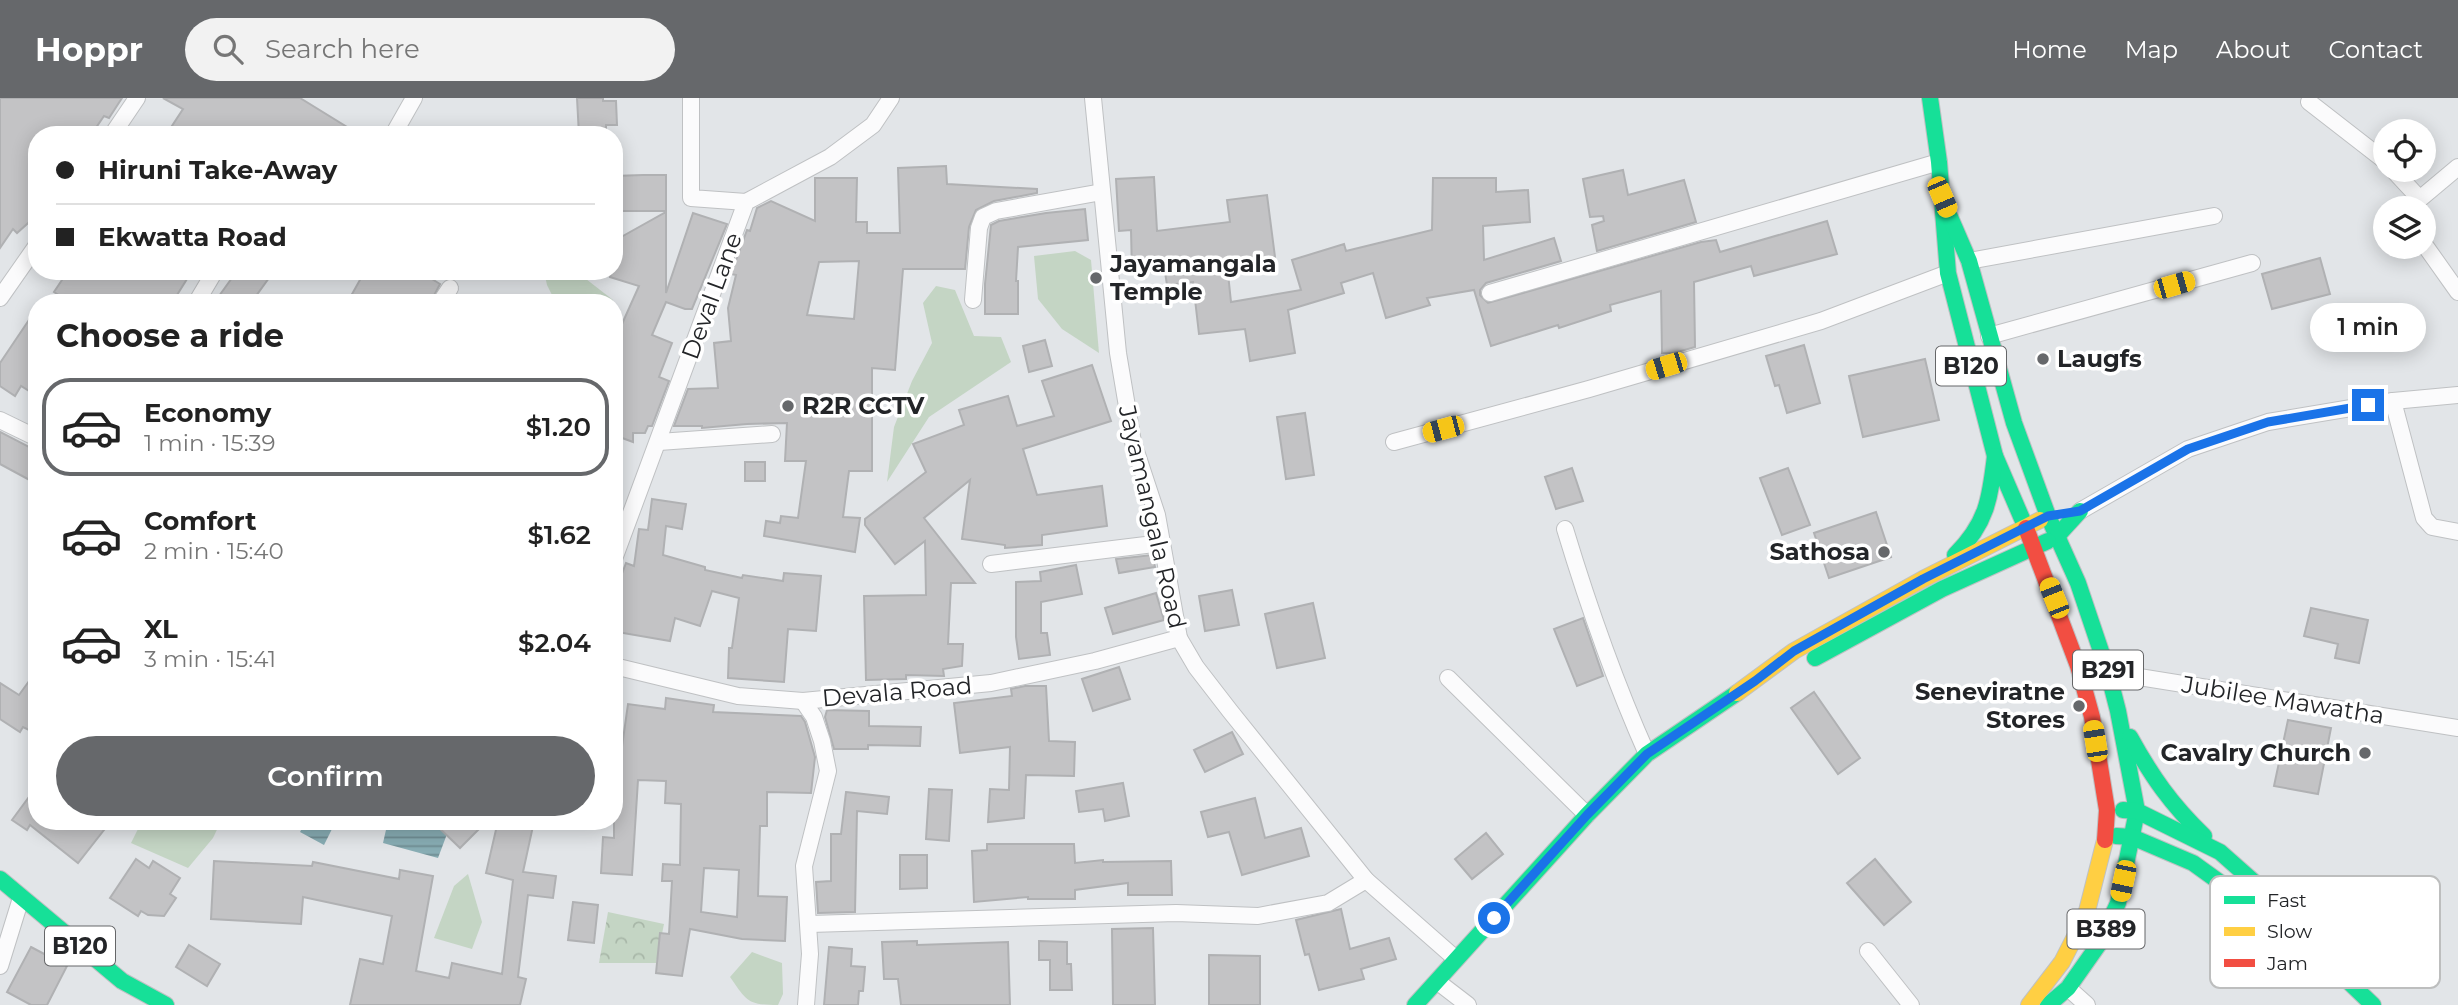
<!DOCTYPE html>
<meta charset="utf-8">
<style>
:root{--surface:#fff;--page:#f2f2f2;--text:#222;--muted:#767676;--line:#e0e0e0;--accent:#66686b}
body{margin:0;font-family:Montserrat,sans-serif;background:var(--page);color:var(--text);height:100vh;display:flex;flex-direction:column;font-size:26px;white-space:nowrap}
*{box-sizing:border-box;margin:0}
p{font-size:23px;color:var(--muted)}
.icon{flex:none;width:38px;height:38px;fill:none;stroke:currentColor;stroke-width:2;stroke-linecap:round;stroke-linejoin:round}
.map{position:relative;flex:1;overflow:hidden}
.panel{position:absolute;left:28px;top:196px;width:595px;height:536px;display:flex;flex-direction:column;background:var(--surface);border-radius:28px;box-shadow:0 4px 18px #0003}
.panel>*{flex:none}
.guide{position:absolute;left:28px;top:28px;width:595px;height:154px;border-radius:28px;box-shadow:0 4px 18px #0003;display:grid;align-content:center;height:154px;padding:0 28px;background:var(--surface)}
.tools{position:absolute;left:2373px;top:21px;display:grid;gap:14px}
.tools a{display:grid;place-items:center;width:63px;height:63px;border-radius:50%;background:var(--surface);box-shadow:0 4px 18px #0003;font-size:35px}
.end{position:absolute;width:32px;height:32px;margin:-16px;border:9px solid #1a73e8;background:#fff;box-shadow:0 0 0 4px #fff}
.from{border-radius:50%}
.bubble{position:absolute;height:49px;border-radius:24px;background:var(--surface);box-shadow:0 4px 18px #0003;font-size:23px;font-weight:600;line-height:49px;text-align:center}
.car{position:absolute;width:21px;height:42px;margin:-21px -10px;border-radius:9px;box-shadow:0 0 5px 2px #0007;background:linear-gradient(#f5c518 24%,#345 0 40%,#f5c518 0 76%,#345 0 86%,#f5c518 0)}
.guide b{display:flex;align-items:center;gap:24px;height:66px;font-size:26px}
.guide b+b{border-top:2px solid var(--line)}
.guide i{width:18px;height:18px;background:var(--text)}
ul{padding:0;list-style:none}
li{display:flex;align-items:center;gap:21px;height:98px;margin:0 14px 10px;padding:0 14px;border:4px solid transparent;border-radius:28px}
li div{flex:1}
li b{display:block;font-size:26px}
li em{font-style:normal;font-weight:600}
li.active{border-color:var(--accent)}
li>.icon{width:63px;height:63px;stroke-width:1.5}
h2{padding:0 28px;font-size:32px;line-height:84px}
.primary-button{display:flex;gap:14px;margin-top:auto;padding:14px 28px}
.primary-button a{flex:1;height:80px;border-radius:42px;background:var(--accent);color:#fff;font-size:28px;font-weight:600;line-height:80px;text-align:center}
header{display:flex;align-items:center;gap:42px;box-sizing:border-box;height:98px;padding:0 35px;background:var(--accent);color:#fff}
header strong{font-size:33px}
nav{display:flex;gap:38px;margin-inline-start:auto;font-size:24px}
.search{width:490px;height:63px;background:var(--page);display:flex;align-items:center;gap:18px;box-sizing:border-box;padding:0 24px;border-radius:38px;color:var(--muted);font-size:26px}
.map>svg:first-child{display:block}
.grass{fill:#c4d5c4}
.forest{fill:url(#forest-crowns)}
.water{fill:url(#water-rules)}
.building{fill:#c3c3c5;stroke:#b0b1b3;stroke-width:2;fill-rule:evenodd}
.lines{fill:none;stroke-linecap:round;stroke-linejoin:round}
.street-casing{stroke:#bfc1c3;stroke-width:18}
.fast-casing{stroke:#bfc1c3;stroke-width:18}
.slow-casing{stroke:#bfc1c3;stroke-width:18}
.jam-casing{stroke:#bfc1c3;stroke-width:18}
.street{stroke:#fbfbfc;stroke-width:16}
.fast{stroke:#16e098;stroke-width:16}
.slow{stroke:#ffcf43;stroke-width:16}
.jam{stroke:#f24e42;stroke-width:16}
.route{stroke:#1a73e8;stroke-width:9}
.poi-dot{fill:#66686b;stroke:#fff;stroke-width:2.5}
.labels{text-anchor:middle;stroke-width:7;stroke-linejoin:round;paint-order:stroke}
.shield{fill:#fff;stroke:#656668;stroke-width:2}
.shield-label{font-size:23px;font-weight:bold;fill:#232528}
.poi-label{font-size:24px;font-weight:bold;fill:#232528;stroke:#fff;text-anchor:start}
.street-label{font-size:24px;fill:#232528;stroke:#fff}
.key{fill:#fff;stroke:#bdbebe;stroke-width:2}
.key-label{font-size:19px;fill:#232528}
</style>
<header>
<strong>Hoppr</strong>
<div class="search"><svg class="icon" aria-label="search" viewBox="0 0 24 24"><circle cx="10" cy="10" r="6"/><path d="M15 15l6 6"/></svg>Search here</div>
<nav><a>Home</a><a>Map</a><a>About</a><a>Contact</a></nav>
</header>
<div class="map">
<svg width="2458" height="907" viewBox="0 0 2458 907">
<defs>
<pattern id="forest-crowns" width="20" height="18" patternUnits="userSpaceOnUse" patternTransform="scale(1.75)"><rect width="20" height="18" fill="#c4d5c4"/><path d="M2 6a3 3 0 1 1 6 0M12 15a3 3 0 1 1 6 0" fill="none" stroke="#a8b7a8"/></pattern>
<pattern id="water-rules" width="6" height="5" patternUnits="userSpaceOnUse" patternTransform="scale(1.75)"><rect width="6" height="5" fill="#88adb4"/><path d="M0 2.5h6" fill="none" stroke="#6f8d92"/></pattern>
</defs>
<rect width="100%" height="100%" fill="#e2e5e8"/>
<g class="grass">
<polygon points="1075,153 1091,162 1099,255 1062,231 1038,201 1034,158"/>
<polygon points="544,173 583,173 586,181 613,202 612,205 556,205 547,187"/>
<polygon points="936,188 955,192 974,238 1001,239 1011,264 929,319 887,384 894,329 912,283 932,245 923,205"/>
<polygon points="142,723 221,723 213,740 188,770 131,745"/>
<polygon points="468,776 482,824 472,851 434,840 454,788"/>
<path d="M752,854l30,11 1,31 -5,11c-31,0 -31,-4 -48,-28z"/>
</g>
<polygon class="forest" points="608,814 664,826 656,865 599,865"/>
<g class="water">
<polygon points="306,723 336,723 324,747 300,734"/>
<polygon points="388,723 434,723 450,728 438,760 383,745"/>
</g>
<g class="building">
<polygon points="0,0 122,0 109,20 104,18 91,37 37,37 37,117 17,135 13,131 0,150"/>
<polygon points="163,0 300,0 360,37 166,37 183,11"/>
<polygon points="577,0 603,0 603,3 616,3 617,27 606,27 606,36 579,37"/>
<path d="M946,68l1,18 90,5v4l-43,8 -18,9 -7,17 -4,42h-62l-8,101 -23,-2v103h-23l-6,46 17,1 -5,34 -91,-16 2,-15 14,2 1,-7 17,2 8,-57h-21l2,-38 -40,1 -45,4v-2h-28l14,-37 30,-1 -4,-45 17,-2 -3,-33 8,-33 -5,-1 16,-44 3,1 7,-23 14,-7 44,20v-43h42l-1,44h11v11h33l-2,-65zM859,163l-5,58 -47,-4 12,-53z"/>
<polygon points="1623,72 1628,97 1684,82 1696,124 1597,153 1592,127 1604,123 1603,118 1590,119 1583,81"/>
<polygon points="643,77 666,77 666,113 621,113 621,98 614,98 614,78"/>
<polygon points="1154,79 1157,133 1230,124 1227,102 1267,97 1275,159 1227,166 1231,204 1301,192 1292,162 1344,146 1346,153 1432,132 1433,80 1496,80 1496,94 1528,92 1530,124 1483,128 1484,162 1554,140 1561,163 1486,185 1480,192 1480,197 1488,205 1701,144 1716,142 1720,154 1827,123 1837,156 1754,178 1751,168 1694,184 1695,249 1674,255 1662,255 1661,193 1610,207 1611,213 1559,230 1558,227 1491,248 1474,192 1427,200 1430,207 1386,220 1373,175 1341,185 1344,195 1288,212 1295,255 1250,263 1245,231 1199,236 1193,184 1167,187 1165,174 1132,174 1131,132 1119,133 1116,81"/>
<polygon points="1085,111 1088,142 1018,149 1016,183 1018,183 1018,216 985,216 985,186 991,127 999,123 1046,115"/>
<polygon points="666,114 666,195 693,115 727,126 692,211 685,211 666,204 652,237 672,245 659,279 669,283 652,328 648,328 645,335 633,335 633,344 614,337 614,237 619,225 622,226 639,188 610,179 612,173 614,173 614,143"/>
<polygon points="2320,160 2330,196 2272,211 2262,176"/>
<polygon points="68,173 192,173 172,205 71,205 54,194"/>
<polygon points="237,173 274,173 251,205 214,205"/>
<polygon points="365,173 419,173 440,186 430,205 347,205"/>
<polygon points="37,210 37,298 21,288 15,298 0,288 0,265"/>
<polygon points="1045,242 1052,268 1029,274 1023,248"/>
<polygon points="1804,247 1820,305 1787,315 1779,287 1775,288 1766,258"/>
<polygon points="1925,261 1939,322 1863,339 1849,278"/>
<polygon points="1092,267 1111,323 1023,351 1037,397 1102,388 1107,428 1042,437 1042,447 1005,450 1005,447 962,441 970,382 924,420 975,485 951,485 948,546 963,546 962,568 943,571 944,578 906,577 906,581 866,582 864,498 926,497 925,443 895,466 865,427 865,421 926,374 913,346 964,327 959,312 1008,298 1017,328 1054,318 1042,283"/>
<polygon points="1305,315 1314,377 1286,381 1277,319"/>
<polygon points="0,334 37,353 37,386 0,366"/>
<rect x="745" y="364" width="20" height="19"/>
<polygon points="1572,370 1583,403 1556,411 1545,379"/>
<polygon points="1788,370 1810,427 1782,437 1760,380"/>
<polygon points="652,401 686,406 682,431 666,428 663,457 705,469 705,472 742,480 743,477 783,483 784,475 821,478 816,533 788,531 784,584 728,580 729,550 732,550 739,500 712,493 700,528 675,520 670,543 617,534 617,489 626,465 634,468 639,431 648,432"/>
<polygon points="1876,414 1891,459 1829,480 1814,435"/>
<polygon points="1152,457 1155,469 1119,475 1116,461"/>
<polygon points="1076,467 1082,496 1041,504 1041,535 1047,535 1050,557 1019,561 1016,539 1016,484 1041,483 1040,474"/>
<polygon points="1232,492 1239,527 1205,533 1199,498"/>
<polygon points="1156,495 1164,522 1113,536 1105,510"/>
<polygon points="1313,505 1325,560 1277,570 1265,516"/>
<polygon points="2311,510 2368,522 2359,565 2335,560 2338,546 2304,538"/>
<polygon points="1583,520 1603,578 1577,588 1554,531"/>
<polygon points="1119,569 1130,601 1093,613 1082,581"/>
<polygon points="37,572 37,636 23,629 20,634 0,621 0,585 19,597"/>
<polygon points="1025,588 1046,588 1049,643 1075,644 1074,678 1026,677 1024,720 988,724 990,691 1009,692 1010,649 960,655 954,605 1012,598 1011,591"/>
<polygon points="1814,594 1860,660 1838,676 1791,610"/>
<path d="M666,600l48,7 -1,7 88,4 4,6 10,35 -4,36 -44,-1v34h-7l-2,70 29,1 -2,44 -43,-2 -52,-10 -8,47 -26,-3 4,-40 9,1 3,-53h-10l1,-17 17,1 1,-61 -16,-1 1,-22 -28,-1 -6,95 -31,-2 2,-36 11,1v-58l4,-20 2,1 8,-57 37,5zM704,770l35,2 -2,47 -36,-5z"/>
<polygon points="827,612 869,613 869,628 921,629 920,648 868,647 868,651 834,651 825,619"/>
<polygon points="2288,622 2331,630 2318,696 2274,688"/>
<polygon points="1232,634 1243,656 1205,674 1194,652"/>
<polygon points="1123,685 1129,718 1105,723 1103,711 1079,714 1076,693"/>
<polygon points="37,688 37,723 111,723 78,765 30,727 27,732 12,722"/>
<polygon points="929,691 952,692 949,743 926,741"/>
<polygon points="846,694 889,699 887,716 857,713 855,814 818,815 816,784 831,783 831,736 841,736"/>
<polygon points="1255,700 1265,740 1301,730 1309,758 1242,777 1229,734 1208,739 1201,714"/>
<polygon points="432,723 487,723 460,750"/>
<polygon points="498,723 510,723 533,728 523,774 556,778 553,800 528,797 518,879 526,881 520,907 350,907 360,861 383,866 392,818 303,799 301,826 211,821 214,763 312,768 313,764 399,781 400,772 433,778 416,873 449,880 452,865 502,876 513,782 486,775"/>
<polygon points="1486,735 1503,756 1472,781 1455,761"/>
<polygon points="987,746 1074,746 1075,765 1103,762 1103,764 1171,763 1172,797 1128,797 1128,785 1075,792 1075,801 1028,801 1028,799 974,804 972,753 987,752"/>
<polygon points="900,757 927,757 927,790 900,791"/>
<polygon points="136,761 149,770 153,763 180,780 170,796 176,800 164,818 148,817 141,813 138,818 110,800"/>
<polygon points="1875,761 1911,804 1884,827 1847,785"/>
<polygon points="573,804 598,807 594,845 568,842"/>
<polygon points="1341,811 1350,851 1389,840 1396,861 1361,871 1364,881 1319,892 1309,856 1305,857 1296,822"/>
<polygon points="1153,830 1155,907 1113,907 1112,831"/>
<polygon points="917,843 917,847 1008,844 1010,907 901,907 898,881 884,881 882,844"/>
<polygon points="1039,843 1067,844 1067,866 1071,866 1072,892 1050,892 1050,862 1039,862"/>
<polygon points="189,847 220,866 207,888 176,869"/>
<polygon points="31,849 67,868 47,907 31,907 7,894"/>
<polygon points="829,849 852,851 851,868 865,869 863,893 859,893 858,907 824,907"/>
<polygon points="1209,857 1260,858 1260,907 1209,907"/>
</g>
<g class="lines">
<g class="street-casing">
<g id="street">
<polyline points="691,0 691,100 746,104"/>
<polyline points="1093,0 1118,255 1133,344 1157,417 1179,540 1196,569 1230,613 1366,782 1456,861"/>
<polyline points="2309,4 2385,63"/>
<polyline points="112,37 137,0"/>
<polyline points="393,37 414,0"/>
<polyline points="2393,72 2419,100"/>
<polyline points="2409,110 2458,69"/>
<polyline points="2424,146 2458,194"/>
<polyline points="1969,163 2214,118"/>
<polyline points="1490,195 1939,64"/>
<polyline points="0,200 37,147"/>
<polyline points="973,202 979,130 983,119 996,113 1102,94"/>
<polyline points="196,205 215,173"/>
<polyline points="440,205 450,190"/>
<polyline points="1989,238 2252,165"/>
<polyline points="2393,303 2424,420 2432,429 2458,434"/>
<polyline points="0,322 37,340"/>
<polyline points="659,344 772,336"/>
<polyline points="1394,344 1589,291 1821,223 1948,175"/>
<polyline points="2080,413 2188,351 2268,324 2393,303 2458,297"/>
<path d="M1565,431c23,76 49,151 82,225"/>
<polyline points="614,461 746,104 830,59 873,27 891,0"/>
<polyline points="991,466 1162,445"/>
<polyline points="614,568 738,598 803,603 991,585 1095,563 1179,540"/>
<polyline points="2108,574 2458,630"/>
<polyline points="1448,580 1587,717"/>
<polyline points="803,603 814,619 822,643 828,673 804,768 810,856 806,907"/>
<polyline points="810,826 1176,815 1258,818 1328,805 1366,782"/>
<polyline points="1868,853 1911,907"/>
<polyline points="0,868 21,800"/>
<polyline points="1438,884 1468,907"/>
<polyline points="2068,890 2087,907"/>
</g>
</g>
<g class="fast-casing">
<g id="fast">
<polyline points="1930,0 1939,64 1948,175 1995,358 2026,430"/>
<polyline points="1950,119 1969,163 2014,325 2048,418 2078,485 2108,574 2118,613 2137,713 2118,805 2099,846 2068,890 2048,907"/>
<polyline points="2058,437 2080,413"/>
<path d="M1955,457c32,-32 35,-56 40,-99"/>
<polyline points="1815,560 1942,491 2048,443"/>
<path d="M2130,639c22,40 41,67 74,99"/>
<polyline points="2123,712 2137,713 2220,754 2323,845 2349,884 2373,907"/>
<polyline points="2116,738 2132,739 2193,765 2243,801 2306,860 2345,882"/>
<polyline points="0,781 122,883 166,907"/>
<polyline points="1415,907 1587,717 1647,656 1737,595"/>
</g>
</g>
<g class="slow-casing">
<g id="slow">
<polyline points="1737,595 1794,553 1923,481 2040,422"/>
<polyline points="2029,907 2062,864 2086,817 2105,742"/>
</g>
</g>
<g class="jam-casing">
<polyline id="jam" points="2026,430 2078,568 2092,619 2107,712 2105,742"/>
</g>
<use href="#street" class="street"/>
<use href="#fast" class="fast"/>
<use href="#slow" class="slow"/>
<use href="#jam" class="jam"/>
</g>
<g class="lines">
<polyline class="route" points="1494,820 1587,717 1647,656 1755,583 1794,553 1923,481 2048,418 2080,413 2188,351 2268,324 2368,307"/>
</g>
<g class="poi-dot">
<circle cx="1096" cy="180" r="7"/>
<circle cx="2043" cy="261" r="7"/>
<circle cx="788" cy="308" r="7"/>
<circle cx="1884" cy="454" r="7"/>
<circle cx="2079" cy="608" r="7"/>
<circle cx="2365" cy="655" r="7"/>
</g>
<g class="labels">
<g class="shield">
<rect x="1936" y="248.5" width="70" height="39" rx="5"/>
<rect x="2073" y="552.5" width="70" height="39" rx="5"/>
<rect x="2067.5" y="811.5" width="77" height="39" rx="5"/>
<rect x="45" y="828.5" width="70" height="39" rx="5"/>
</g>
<g class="shield-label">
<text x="1971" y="276">B120</text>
<text x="2108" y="580">B291</text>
<text x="2106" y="839">B389</text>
<text x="80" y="856">B120</text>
</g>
<g class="poi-label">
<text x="1110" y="174">Jayamangala<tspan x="1110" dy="28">Temple</tspan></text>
<text x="2057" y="269">Laugfs</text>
<text x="802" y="316">R2R CCTV</text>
<text x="1870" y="462" text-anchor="end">Sathosa</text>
<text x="2065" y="602" text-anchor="end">Seneviratne<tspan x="2065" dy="28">Stores</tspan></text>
<text x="2351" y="663" text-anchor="end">Cavalry Church</text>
</g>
<g class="street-label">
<text transform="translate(712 198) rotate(-70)" y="8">Deval Lane</text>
<text transform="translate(1152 419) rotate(77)" y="8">Jayamangala Road</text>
<text transform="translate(897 594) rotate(-5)" y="8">Devala Road</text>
<text transform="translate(2283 602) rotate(9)" y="8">Jubilee Mawatha</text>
</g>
</g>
<rect x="2210" y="778" width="230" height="112" rx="10" class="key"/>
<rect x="2224" y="798" width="31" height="8" fill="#16e098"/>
<rect x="2224" y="829" width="31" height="9" fill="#ffcf43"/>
<rect x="2224" y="861" width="31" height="8" fill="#f24e42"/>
<g class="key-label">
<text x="2267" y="809">Fast</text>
<text x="2267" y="840">Slow</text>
<text x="2267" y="872">Jam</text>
</g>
</svg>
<div class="tools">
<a><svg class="icon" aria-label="locate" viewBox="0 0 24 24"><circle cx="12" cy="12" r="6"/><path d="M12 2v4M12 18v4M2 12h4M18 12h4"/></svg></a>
<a><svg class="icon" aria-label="layers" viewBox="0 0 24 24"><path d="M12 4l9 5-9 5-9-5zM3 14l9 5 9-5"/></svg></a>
</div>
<i class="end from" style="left:1494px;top:820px"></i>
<i class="end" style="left:2368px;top:307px"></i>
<div class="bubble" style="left:2310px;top:205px;width:116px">1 min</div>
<i class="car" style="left:1942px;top:99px;rotate:157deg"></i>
<i class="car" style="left:2174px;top:187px;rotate:74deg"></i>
<i class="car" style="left:1666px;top:268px;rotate:253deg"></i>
<i class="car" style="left:1443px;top:331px;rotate:255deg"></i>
<i class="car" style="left:2054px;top:500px;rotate:338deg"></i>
<i class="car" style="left:2095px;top:643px;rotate:351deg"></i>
<i class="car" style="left:2123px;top:783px;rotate:192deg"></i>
<div class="guide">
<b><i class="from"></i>Hiruni Take-Away</b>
<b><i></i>Ekwatta Road</b>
</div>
<section class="panel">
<h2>Choose a ride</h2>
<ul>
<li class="active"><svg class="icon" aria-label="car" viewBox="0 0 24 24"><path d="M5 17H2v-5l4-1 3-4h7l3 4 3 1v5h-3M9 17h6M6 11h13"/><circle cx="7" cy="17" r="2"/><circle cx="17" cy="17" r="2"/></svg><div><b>Economy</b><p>1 min · 15:39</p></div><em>$1.20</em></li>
<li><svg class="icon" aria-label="car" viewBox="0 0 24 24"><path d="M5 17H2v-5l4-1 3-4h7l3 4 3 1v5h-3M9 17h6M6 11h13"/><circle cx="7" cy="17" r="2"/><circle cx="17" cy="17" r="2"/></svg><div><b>Comfort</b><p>2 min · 15:40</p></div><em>$1.62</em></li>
<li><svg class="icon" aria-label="car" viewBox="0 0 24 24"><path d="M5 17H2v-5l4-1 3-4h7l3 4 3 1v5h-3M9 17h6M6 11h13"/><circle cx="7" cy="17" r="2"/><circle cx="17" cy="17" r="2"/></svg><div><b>XL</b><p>3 min · 15:41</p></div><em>$2.04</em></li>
</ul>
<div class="primary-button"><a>Confirm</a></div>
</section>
</div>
